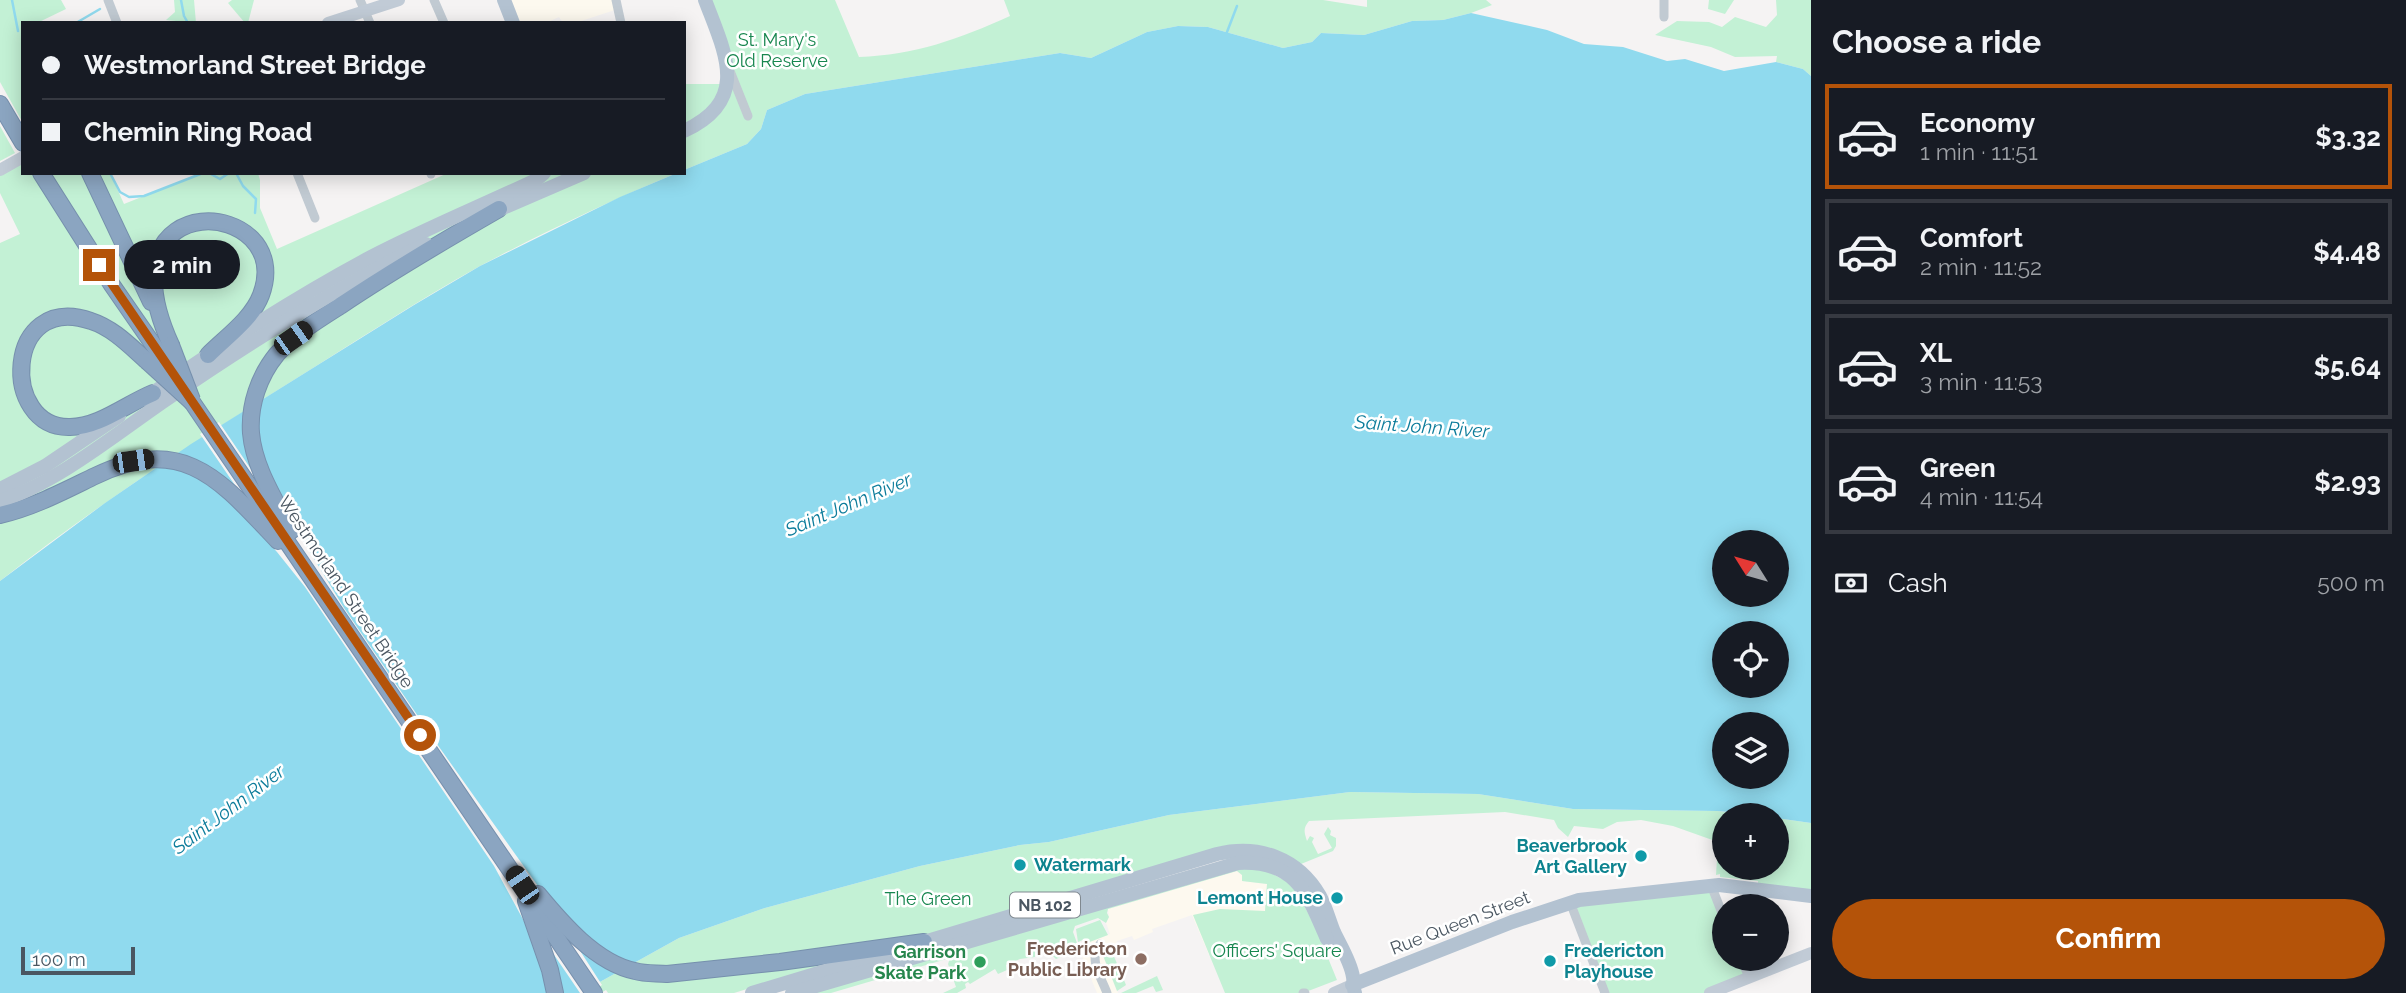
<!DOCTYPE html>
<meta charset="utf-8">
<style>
:root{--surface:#171b24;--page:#20242c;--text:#f1f3f6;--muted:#9ea1a6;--line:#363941;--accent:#b45309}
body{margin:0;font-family:Raleway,sans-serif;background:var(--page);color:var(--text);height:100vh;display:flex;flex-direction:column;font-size:26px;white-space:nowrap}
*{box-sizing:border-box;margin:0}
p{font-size:23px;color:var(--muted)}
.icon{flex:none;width:38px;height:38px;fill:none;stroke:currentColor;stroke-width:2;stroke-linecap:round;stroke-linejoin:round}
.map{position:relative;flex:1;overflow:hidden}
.panel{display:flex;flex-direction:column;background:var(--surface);width:595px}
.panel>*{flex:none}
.hud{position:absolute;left:21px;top:21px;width:665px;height:154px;border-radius:0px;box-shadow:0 4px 18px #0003;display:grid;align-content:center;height:154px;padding:0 21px;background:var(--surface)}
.needle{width:46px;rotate:307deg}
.fabs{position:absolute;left:1712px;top:530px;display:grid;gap:14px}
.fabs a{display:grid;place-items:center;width:77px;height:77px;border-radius:50%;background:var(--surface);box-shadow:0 4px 18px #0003;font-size:35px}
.scale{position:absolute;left:21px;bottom:18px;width:114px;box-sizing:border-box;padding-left:7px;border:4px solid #4a5661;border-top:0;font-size:19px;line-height:24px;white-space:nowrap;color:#4a5661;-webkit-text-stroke:5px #fff;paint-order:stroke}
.end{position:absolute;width:32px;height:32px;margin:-16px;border:9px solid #b45309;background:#fff;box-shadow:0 0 0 4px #fff}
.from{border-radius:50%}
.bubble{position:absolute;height:49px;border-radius:24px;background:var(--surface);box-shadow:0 4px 18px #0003;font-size:23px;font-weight:700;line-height:49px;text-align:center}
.car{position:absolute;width:21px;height:42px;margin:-21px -10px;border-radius:9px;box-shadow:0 0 5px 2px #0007;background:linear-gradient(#222 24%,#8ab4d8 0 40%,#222 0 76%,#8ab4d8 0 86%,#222 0)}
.hud b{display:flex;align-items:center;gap:24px;height:66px;font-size:26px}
.hud b+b{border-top:2px solid var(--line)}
.hud i{width:18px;height:18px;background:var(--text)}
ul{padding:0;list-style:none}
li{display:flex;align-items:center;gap:21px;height:105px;margin:0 14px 10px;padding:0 7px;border:4px solid var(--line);border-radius:0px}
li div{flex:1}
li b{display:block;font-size:26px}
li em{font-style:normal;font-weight:700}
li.current{border-color:var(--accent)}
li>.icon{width:63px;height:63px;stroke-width:1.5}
h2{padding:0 21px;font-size:32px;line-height:84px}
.pay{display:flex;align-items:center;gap:18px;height:77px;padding:0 21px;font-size:26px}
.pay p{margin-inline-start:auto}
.action{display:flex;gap:14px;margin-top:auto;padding:14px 21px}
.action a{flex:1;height:80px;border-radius:42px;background:var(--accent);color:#fff;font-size:28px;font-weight:700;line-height:80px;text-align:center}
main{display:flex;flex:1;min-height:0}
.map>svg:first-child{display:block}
.commercial{fill:#fdf9ef}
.green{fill:#c3f1d5}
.water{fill:#90daee;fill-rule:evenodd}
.pier{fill:#f5f3f3}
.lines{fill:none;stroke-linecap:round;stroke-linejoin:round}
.stream{stroke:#90daee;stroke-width:2.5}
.highway-casing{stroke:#7690ad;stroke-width:18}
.street{stroke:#c1cad2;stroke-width:9}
.secondary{stroke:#c1cbd6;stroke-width:12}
.primary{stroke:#b3c2d1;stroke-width:14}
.highway{stroke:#8ba5c1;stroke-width:16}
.highway-bridge-casing{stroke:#7690ad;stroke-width:18;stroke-linecap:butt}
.highway-bridge{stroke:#8ba5c1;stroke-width:16}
.route{stroke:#b45309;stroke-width:9}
.culture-dot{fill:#0f9aa8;stroke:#fff;stroke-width:2.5}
.education-dot{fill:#8d6e63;stroke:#fff;stroke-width:2.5}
.leisure-dot{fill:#2e9e5b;stroke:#fff;stroke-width:2.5}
.labels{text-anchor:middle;stroke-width:5;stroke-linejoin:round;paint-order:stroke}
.shield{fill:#fff;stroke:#808990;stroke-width:2}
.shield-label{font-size:16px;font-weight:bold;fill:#4a5661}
.park-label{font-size:18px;fill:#17864f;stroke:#fff}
.street-label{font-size:18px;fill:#4a5661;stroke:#fff}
.culture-label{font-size:18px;font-weight:bold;fill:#0d838f;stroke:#fff;text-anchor:end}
.education-label{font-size:18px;font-weight:bold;fill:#785e54;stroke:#fff;text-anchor:end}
.leisure-label{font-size:18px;font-weight:bold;fill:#27864d;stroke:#fff;text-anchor:end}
.water-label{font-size:19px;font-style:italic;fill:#0c7c9b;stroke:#fff}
</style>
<main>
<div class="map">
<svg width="1811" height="993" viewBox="0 0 1811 993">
<rect width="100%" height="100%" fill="#f5f3f3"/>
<g class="commercial">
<polygon points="504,0 616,0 618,9 575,23 563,23 559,17 546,23 513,23"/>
<polygon points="1237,871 1242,875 1242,881 1267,884 1265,911 1209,955 1192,915 1152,929 1153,932 1134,940 1132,936 1117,941 1114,948 1110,948 1102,953 1118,993 1097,993 1079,949 1085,947 1084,944 1110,934 1106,923 1109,917 1108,909"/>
</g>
<g class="green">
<polygon points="0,0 61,0 66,9 37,23 23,23 23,123 0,82"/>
<polygon points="174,0 194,0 196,23 166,20 175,12"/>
<polygon points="232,0 254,0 248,23 245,23 228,3"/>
<path d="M705,0h130l24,57c56,-2 100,-18 151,-41l-6,-16h319l44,7v-7h119l6,5 -21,8 -28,7 -31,1 -48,14 -43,-2 -9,9 -29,6 -75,-21 -30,-1 -31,6 -56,26 -31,-5 -255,41 -38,16 -6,19 -14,15 -63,26v-86h43z"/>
<polygon points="1709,0 1734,0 1725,14 1708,9"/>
<polygon points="1776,0 1811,0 1811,76 1803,69 1776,62 1777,56 1735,57 1711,47 1655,35 1677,21 1709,22 1722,27 1735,17 1766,27 1777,15"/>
<polygon points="0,126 15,153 0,161"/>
<path d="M23,157v16h87l14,31 70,-28 1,-3h63l2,7v28l17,41 171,-76h229c-67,28 -133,59 -197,93 -65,36 -128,78 -191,117 -99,62 -197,125 -289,198v-338l20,-9 -20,-41v-23z"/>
<path d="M1350,792l128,2 95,15 144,2 37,4 -30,1v52h52v-50l35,5v73l-53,-7v-8l-38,-4v-3l-4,1 2,-33 -45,-16 -32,-6 -24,2 -14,7 -29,-3 -6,11 -10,-9 -4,-8 -49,-8 -196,9c-6,7 -5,11 -2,20l3,-5 4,2 -2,4 6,12 14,-6 -8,-14 4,-7 3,4 -1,4 6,3v8l-3,5 -32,13 -28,-15 -10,-2 -426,114 -103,32h-126l-2,-3 -5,3h-21l99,-55 86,-30 155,-42 100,-21 29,-3 120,-27z"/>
<polygon points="1260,867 1293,885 1315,926 1337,980 1303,993 1225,993 1193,915 1220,909 1265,911 1267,884 1242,881 1242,875 1237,871 1108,909 1107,913 1109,917 1106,923 1098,918 1075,926 1073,932 1077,943 1073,945 1076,951 1056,959 1051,954 1046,954 1042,946 1035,949 1035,957 1020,959 1006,965 1007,970 998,974 995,969 970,984 968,982 965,984 966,988 957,993 943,993 956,987 948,964 950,958 831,993 811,993 1231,869"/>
<polygon points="1711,885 1724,918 1724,959 1741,959 1749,977 1710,993 1605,993 1570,902"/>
<polygon points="1100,920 1108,935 1087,943 1085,939 1078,942 1076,929"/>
<polygon points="1110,947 1126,985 1117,991 1102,953 1103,950"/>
<polygon points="1157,976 1163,990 1156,992 1153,986 1136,993 1121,993"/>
</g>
<path class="water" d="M1471,13l76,17 37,14 39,3 44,14 18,-2 39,12 52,-9 27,7 8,7v747l-35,-5v-2l-59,-5 -144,-2 -95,-15 -128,-2 -181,23 -120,27 -29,3 -100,21 -155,42 -86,30 -99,55h-580v-412l105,-78 86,-59 223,-139 66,-39 140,-69 57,-24h7v-3l63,-26 14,-15 6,-19 38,-16 255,-41 31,5 56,-26 31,-6 30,1 75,21 29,-6 9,-9 43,2 48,-14 31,-1zM1724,542h52v53h-52zM1724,634h52v52h-52zM1724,724h52v53h-52z"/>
<polygon class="pier" points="219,422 259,481 256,437 281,504 344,608 437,744 545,896 602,985 588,993 580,993 548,946 548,987 525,923 494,866 305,587 277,552 227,498 243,497 200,434"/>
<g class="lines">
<g class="stream">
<polyline points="12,0 18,31"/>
<polyline points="181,0 184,16 188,23"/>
<polyline points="76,23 100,9"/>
<polyline points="1227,32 1237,6"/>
<polyline points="110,173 120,192 129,197 144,196 203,173"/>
<polyline points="209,173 220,179 229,173"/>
<polyline points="236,173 243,186 256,199 255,213"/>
</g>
<g class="highway-casing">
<g id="highway">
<polyline points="0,104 23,143"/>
<polyline points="41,173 112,285 159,353"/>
<polyline points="90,173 151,302"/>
<path d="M171,345c-75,-165 126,-147 90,-50 -9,24 -35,42 -53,60"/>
<path d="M147,361c-17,-15 -34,-33 -56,-40 -87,-30 -91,108 -21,106 29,0 56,-23 83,-34"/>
<polyline points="192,402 594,993"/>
<path d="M0,515c34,-8 64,-24 95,-39 89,-43 125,4 183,65"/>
<path d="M291,531c-15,-30 -37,-63 -40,-98 -2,-28 8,-57 26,-79 18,-20 41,-34 63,-48 52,-35 105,-66 159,-97"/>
<path d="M538,894c24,29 58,69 97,77 10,3 21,2 32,3l113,-12 144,-20"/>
<polyline points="526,901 550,970 555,993"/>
</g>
</g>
<g class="street">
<polyline points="108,0 117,23"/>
<polyline points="360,0 370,23"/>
<polyline points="434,0 444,23"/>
<polyline points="616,0 621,23"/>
<polyline points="1664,17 1664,0"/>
<polyline points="730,71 748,116"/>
<polyline points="297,173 315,218"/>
<polyline points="431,173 431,174"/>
<polyline points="1711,885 1724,918"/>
<polyline points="1570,902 1605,993"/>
<path d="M1100,944c-12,15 1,33 7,49"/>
<polyline points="1741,959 1749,977"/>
<polyline points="1303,993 1305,993"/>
</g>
<g class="secondary">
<polyline points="328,23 399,0"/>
<polyline points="0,170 23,157"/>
<polyline points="1334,993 1352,985"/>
<polyline points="1710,993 1811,953"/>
</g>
<g class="primary">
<polyline points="504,0 513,23"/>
<path d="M684,131c67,-31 41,-78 21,-131"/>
<polyline points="489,214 584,173"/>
<path d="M144,399c73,-51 148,-100 227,-142 54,-28 110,-51 165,-77l8,-7"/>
<polyline points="0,489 45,466 119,416"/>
<path d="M0,501c57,-18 117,-68 167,-102 83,-57 168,-111 259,-155"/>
<path d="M914,945l303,-91c42,-10 81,4 103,42 6,11 9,24 14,36 6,13 17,30 19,45 1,6 0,10 2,16"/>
<polyline points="1352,985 1512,922 1579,900 1719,885 1811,896"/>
<polyline points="752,993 888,952"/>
<path d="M792,993l446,-130c58,-3 69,30 89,76"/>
</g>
<use href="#highway" class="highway"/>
<g class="highway-bridge-casing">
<g id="highway-bridge">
<polyline points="171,345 192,400"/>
<polyline points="159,353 177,380"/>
<polyline points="147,361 192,402"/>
</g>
</g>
<use href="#highway-bridge" class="highway-bridge"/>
</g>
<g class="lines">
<polyline class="route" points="99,265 420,735"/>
</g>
<g class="culture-dot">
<circle cx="1641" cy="856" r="7"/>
<circle cx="1020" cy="865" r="7"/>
<circle cx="1337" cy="898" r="7"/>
<circle cx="1550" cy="961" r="7"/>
</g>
<circle class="education-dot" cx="1141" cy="959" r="7"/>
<circle class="leisure-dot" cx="980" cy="962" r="7"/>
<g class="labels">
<rect class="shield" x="1010" y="892.5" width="70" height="25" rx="5"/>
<g class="shield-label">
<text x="1045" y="911">NB 102</text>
</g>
<g class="park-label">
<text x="777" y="46">St. Mary's<tspan x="777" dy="21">Old Reserve</tspan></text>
<text x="928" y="905">The Green</text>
<text x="1277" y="957">Officers' Square</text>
</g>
<g class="street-label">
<text transform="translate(346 592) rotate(56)" y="6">Westmorland Street Bridge</text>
<text transform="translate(1460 923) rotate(-21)" y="6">Rue Queen Street</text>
</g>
<g class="culture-label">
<text x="1627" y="852">Beaverbrook<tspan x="1627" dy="21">Art Gallery</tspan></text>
<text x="1034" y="871" text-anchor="start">Watermark</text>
<text x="1323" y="904">Lemont House</text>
<text x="1564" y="957" text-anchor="start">Fredericton<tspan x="1564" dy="21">Playhouse</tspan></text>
</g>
<g class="education-label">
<text x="1127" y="955">Fredericton<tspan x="1127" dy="21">Public Library</tspan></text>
</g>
<g class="leisure-label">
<text x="966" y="958">Garrison<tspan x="966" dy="21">Skate Park</tspan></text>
</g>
<g class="water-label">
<text transform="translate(1422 426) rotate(4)" y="7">Saint John River</text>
<text transform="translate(848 504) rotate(-23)" y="7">Saint John River</text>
<text transform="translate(228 809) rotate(-37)" y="7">Saint John River</text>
</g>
</g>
</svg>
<div class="fabs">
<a><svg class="needle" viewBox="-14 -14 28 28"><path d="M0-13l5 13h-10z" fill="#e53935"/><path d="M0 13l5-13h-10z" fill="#9ea1a6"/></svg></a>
<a><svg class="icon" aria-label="locate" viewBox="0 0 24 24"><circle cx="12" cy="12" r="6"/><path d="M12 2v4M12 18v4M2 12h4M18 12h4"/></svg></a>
<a><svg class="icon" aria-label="layers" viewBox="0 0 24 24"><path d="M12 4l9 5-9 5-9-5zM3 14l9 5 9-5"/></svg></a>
<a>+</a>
<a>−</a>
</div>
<div class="scale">100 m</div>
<i class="end from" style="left:420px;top:735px"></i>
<i class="end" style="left:99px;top:265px"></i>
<div class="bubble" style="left:124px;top:240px;width:116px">2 min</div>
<i class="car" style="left:293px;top:338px;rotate:55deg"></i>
<i class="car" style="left:133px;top:461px;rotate:82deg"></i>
<i class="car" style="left:522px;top:885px;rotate:326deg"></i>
<div class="hud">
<b><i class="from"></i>Westmorland Street Bridge</b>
<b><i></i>Chemin Ring Road</b>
</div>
</div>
<section class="panel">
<h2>Choose a ride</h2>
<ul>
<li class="current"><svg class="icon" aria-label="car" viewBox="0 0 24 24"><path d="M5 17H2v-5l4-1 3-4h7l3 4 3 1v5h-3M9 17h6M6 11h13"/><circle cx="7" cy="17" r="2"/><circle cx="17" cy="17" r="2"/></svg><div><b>Economy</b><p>1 min · 11:51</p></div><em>$3.32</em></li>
<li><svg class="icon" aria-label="car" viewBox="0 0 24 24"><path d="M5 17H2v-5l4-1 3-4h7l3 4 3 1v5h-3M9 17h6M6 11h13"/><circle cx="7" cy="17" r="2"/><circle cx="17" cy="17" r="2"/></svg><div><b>Comfort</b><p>2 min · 11:52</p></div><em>$4.48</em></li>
<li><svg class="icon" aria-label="car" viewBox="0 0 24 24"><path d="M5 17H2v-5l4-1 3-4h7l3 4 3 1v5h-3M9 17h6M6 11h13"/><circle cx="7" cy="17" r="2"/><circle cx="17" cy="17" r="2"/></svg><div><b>XL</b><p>3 min · 11:53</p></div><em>$5.64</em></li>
<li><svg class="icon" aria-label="car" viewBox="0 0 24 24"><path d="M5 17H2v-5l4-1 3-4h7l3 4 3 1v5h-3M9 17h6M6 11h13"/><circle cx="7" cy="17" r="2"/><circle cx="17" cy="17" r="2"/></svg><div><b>Green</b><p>4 min · 11:54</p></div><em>$2.93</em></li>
</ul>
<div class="pay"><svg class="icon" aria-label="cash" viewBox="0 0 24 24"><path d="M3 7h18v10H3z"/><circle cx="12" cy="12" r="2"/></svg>Cash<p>500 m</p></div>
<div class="action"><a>Confirm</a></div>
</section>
</main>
